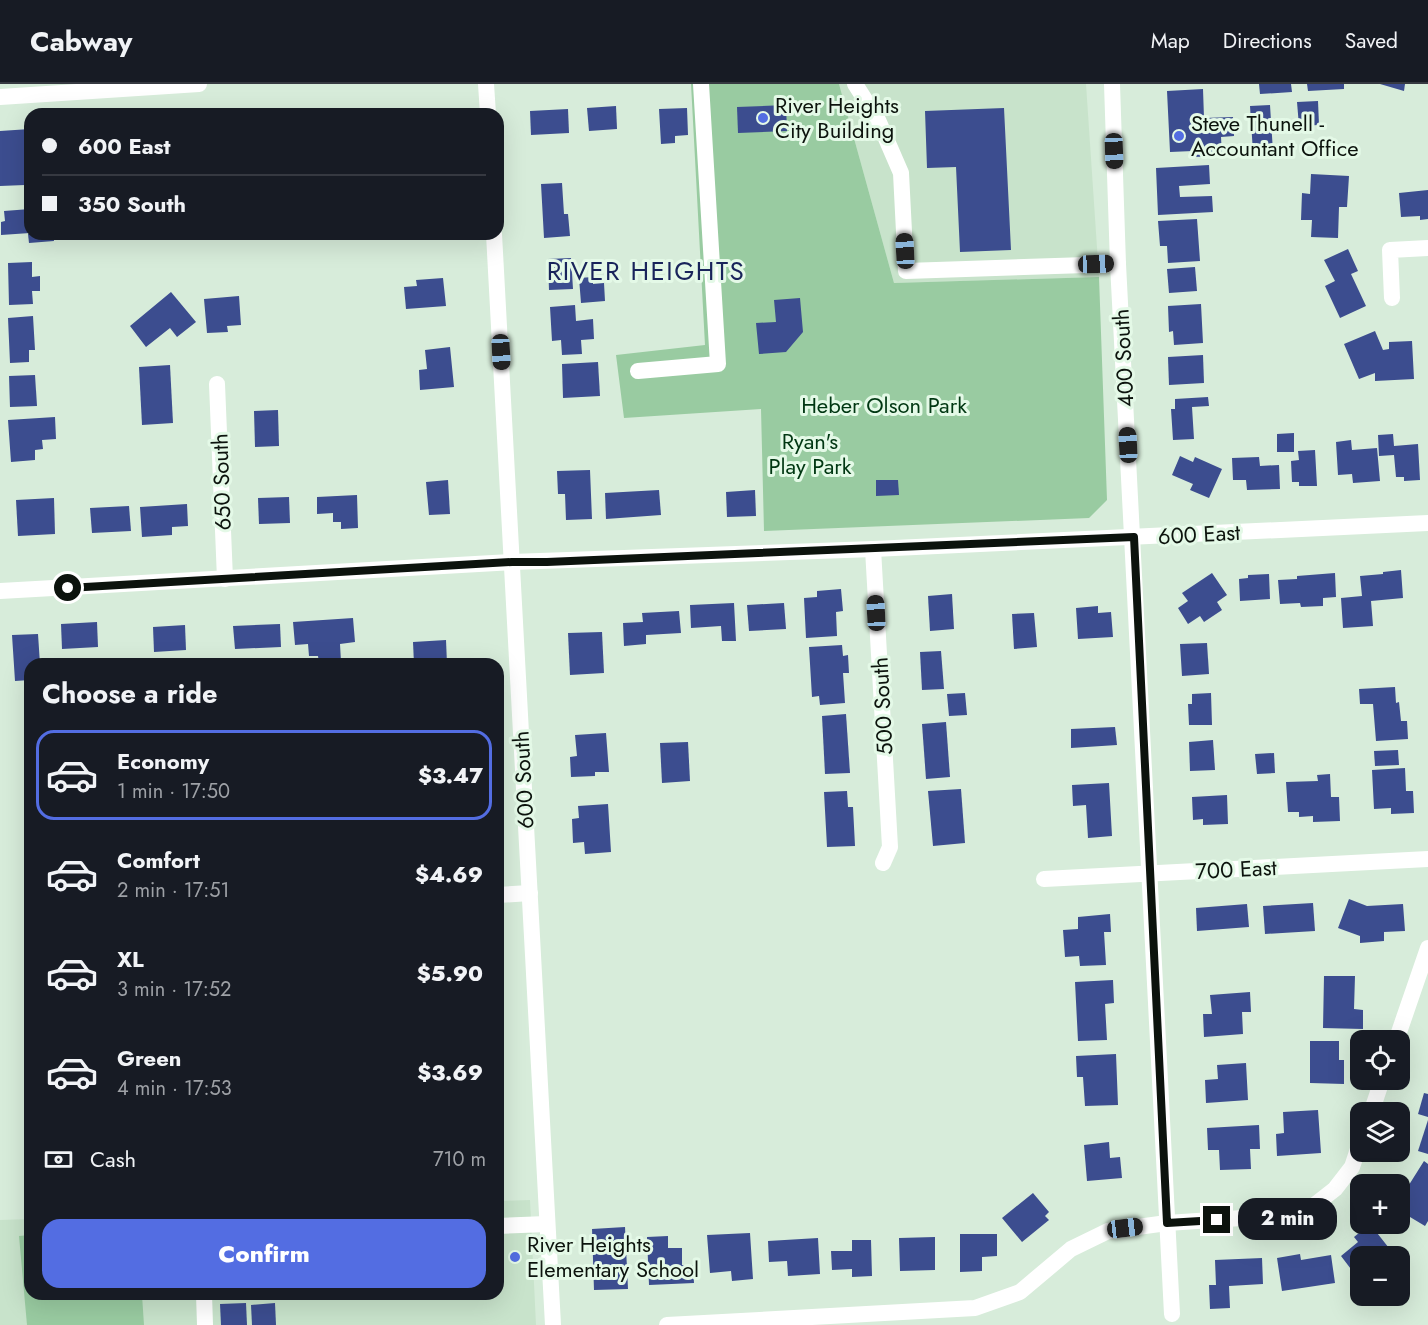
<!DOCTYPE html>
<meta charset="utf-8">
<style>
:root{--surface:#171b24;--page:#242831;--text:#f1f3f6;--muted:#9ea1a6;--line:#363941;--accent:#536de2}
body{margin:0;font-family:Jost,sans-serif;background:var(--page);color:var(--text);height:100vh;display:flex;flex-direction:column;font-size:22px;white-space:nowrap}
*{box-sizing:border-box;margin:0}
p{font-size:20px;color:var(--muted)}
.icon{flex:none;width:33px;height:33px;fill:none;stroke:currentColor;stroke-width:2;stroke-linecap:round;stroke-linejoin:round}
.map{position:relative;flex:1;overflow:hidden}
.details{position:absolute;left:24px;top:574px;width:480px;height:642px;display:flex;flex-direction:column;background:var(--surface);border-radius:18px;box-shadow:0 6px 24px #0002}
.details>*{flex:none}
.top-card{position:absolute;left:24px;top:24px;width:480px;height:132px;border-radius:18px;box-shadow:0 6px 24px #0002;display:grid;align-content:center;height:132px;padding:0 18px;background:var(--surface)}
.controls{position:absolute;left:1350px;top:946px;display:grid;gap:12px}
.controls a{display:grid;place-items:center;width:60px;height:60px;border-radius:12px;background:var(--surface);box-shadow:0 6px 24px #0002;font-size:30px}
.end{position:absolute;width:27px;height:27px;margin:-14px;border:8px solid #0c130d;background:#fff;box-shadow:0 0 0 3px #fff}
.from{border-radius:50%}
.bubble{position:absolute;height:42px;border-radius:18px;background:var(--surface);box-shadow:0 6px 24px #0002;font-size:20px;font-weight:800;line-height:42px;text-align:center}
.car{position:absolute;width:18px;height:36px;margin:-18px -9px;border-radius:8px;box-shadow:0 0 4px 2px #0007;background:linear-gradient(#222 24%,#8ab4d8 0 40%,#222 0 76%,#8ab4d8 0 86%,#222 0)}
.top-card b{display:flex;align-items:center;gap:21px;height:57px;font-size:22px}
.top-card b+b{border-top:2px solid var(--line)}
.top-card i{width:15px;height:15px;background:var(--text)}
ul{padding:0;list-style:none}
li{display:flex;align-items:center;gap:18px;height:90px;margin:0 12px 9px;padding:0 6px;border:3px solid transparent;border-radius:18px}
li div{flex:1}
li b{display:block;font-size:22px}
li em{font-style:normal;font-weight:800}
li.selected{border-color:var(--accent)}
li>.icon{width:54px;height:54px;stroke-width:1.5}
h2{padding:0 18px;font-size:27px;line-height:72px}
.pay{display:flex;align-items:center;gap:15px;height:66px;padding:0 18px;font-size:22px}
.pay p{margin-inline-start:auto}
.action{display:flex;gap:12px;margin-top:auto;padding:12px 18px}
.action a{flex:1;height:69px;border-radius:18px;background:var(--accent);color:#fff;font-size:24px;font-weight:800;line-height:69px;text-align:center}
header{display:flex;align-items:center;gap:36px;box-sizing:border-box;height:84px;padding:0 30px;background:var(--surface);border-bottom:2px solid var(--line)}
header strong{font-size:28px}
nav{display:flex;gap:33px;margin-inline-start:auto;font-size:21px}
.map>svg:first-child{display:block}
.built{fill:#c8e3cb}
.green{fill:#99cba1}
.building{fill:#3c4d8f}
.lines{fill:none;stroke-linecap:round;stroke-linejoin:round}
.minor{stroke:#fff;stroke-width:16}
.route{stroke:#0c130d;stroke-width:8}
.poi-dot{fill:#536de2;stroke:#e4f9e7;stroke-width:2}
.labels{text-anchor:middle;stroke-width:6;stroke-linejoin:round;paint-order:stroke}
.poi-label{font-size:22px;fill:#0c130d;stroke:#e4f9e7;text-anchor:start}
.street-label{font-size:22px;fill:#0c130d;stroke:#e4f9e7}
.park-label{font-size:22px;fill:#003712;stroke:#e4f9e7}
.quarter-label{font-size:26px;letter-spacing:1.5px;fill:#19245b;stroke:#e4f9e7}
</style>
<header>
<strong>Cabway</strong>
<nav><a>Map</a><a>Directions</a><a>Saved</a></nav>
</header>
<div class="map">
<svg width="1428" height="1241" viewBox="0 0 1428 1241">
<rect width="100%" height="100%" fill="#d7ecda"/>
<g class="built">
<polygon points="839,0 1086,0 1099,193 894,199"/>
<polygon points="530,1116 536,1241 0,1241 0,1136 30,1135 30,1210 498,1210 498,1117"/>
</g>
<g class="green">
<polygon points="691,0 839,0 894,199 1099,193 1107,416 1089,434 764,447 761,325 624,334 616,271 705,261"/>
<polygon points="30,1151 30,1210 142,1211 144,1241 27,1241 19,1152"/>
</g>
<g class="building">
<polygon points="1259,0 1291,0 1292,8 1260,10"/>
<polygon points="1307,0 1344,0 1344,5 1308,7"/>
<polygon points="1380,0 1405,0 1404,7"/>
<polygon points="1203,5 1204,34 1233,33 1234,52 1221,53 1222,72 1193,73 1193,67 1170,68 1167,7"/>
<polygon points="1318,17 1319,41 1299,42 1297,18"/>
<polygon points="786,21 787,47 738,49 737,23"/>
<polygon points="1270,21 1273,68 1253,69 1250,22"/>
<polygon points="616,22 617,45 589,47 587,24"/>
<polygon points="687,24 688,51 675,52 675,59 661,60 659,25"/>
<polygon points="1004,24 1011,166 960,168 956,83 927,84 925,27"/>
<polygon points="568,25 569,49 531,51 530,27"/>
<polygon points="30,45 30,67 24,68 25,101 0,102 0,47"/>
<polygon points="1209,81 1210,100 1179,102 1180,113 1212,112 1213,128 1158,131 1156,84"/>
<polygon points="1311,90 1349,92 1347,123 1339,123 1338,154 1311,153 1312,136 1301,136 1302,109 1310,110"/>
<polygon points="562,99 564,130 568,130 570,152 544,154 541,100"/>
<polygon points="1428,106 1428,135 1420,136 1420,132 1401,133 1399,109"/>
<polygon points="30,125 30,149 1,151 1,138 5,137 4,127"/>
<polygon points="1197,135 1200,177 1168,179 1167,162 1160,162 1158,137"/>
<polygon points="28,150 53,150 54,157 29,159"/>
<polygon points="1348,165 1358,187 1351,190 1366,222 1340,234 1325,202 1335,197 1324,176"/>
<polygon points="571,174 573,205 549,206 548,175"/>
<polygon points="32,178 32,193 40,192 40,207 32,207 33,220 9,221 8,179"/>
<polygon points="1195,183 1197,207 1169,209 1167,185"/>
<polygon points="593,193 593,200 604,199 605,217 581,219 579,194"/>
<polygon points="443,194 446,222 406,225 404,203 417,202 416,196"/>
<polygon points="171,208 196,238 177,253 170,244 146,263 130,242"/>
<polygon points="239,212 241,241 227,242 228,248 207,249 204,215"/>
<polygon points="800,214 803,248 786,268 759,270 756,239 776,238 774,216"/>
<polygon points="1201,220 1203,259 1174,261 1173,247 1169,248 1168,222"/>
<polygon points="575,221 576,237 593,235 594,255 581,256 582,270 562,271 561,256 552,257 550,223"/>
<polygon points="33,232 35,266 29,266 29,278 10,279 8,234"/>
<polygon points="1375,247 1383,266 1389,265 1389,258 1412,257 1414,295 1375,297 1375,289 1359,295 1344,260"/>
<polygon points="450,263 454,303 420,306 419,286 427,285 425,266"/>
<polygon points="1203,271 1204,299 1169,301 1168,273"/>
<polygon points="598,278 600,312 563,314 562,280"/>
<polygon points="170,281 173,339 142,341 139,283"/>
<polygon points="35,291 37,322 10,323 9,292"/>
<polygon points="1208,313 1209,322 1192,323 1194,355 1173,356 1171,325 1175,325 1175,315"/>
<polygon points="278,326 279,362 255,363 254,327"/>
<polygon points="55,333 56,355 42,356 43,365 35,366 35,376 11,378 8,336"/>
<polygon points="1294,349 1294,368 1277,368 1277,350"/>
<polygon points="1393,350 1394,362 1418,360 1420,396 1404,397 1404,393 1396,393 1394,371 1379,372 1378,351"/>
<polygon points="1351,356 1352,366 1377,364 1380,397 1353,399 1352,390 1338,391 1336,358"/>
<polygon points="1315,366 1317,402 1299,402 1299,398 1292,398 1291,377 1299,376 1298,367"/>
<polygon points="1180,372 1193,378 1195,373 1222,385 1209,414 1190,406 1193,400 1172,391"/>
<polygon points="1259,373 1260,382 1279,381 1280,405 1247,406 1246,396 1233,396 1232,374"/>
<polygon points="590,386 592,435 566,436 565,410 558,410 557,387"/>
<polygon points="448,396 450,430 429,431 426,398"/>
<polygon points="876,396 898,396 899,411 876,412"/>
<polygon points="659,406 661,431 606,435 605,409"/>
<polygon points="755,406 756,432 727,433 726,408"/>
<polygon points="357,411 358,444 341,445 341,438 333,438 333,429 317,430 317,413"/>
<polygon points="289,413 290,439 259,440 258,414"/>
<polygon points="54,414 55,450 18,452 16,416"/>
<polygon points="187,420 188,442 172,443 172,451 142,453 140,423"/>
<polygon points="129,422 131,447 92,449 90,424"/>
<polygon points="1401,486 1403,514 1371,517 1373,542 1343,544 1341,514 1362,512 1360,492 1383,490 1383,488"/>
<polygon points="1212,489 1227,511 1217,518 1222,526 1204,538 1200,532 1188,540 1178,524 1188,517 1182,509"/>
<polygon points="1335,489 1336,513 1323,514 1323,522 1301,523 1300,519 1280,520 1278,496 1297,495 1297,492"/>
<polygon points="1269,490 1270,515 1240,517 1239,495 1248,494 1248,491"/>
<polygon points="841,505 843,527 836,528 837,552 806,554 804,514 817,513 817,507"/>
<polygon points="952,510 954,545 930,547 928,512"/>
<polygon points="734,519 736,557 722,557 721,542 691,544 690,521"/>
<polygon points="784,519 786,545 749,547 747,521"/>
<polygon points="1098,522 1098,529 1111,528 1113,553 1078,555 1076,524"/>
<polygon points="679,527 681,549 646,551 646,560 624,562 623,539 643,538 642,529"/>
<polygon points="1034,529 1037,563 1014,565 1012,530"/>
<polygon points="353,534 355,558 340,560 341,578 319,579 318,572 309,572 308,560 295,561 293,538"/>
<polygon points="97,538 98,563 62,565 61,540"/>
<polygon points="280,540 281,563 235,565 233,542"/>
<polygon points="185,541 186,566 154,568 153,543"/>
<polygon points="602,548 604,589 570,591 568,549"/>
<polygon points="38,550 40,580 30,580 30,596 15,597 12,551"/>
<polygon points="446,556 447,580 414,580 413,558"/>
<polygon points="1207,559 1209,590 1182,592 1180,560"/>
<polygon points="842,561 843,572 848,571 849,589 843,589 845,619 820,621 819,612 812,613 809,563"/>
<polygon points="941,567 944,605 922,606 920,568"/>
<polygon points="1395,603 1396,619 1399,618 1401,637 1407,637 1408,655 1376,657 1373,620 1360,620 1359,605"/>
<polygon points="965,609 967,631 949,632 947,610"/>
<polygon points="1211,609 1212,641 1189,641 1188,620 1192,620 1192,610"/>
<polygon points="846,630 850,689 825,690 822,632"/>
<polygon points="946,638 950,693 926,695 922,640"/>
<polygon points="1115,643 1117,661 1071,664 1071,645"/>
<polygon points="606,649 609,688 595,688 595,692 571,693 570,673 577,672 575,651"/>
<polygon points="1213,656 1215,686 1190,687 1189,658"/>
<polygon points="688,658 690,697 662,699 660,659"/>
<polygon points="1398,666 1399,681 1375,682 1374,667"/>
<polygon points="1274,669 1275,689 1257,690 1255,670"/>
<polygon points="1405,684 1406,707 1413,707 1414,729 1391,730 1391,724 1374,725 1372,686"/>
<polygon points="1330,690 1331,713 1339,713 1340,737 1313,738 1313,732 1299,733 1299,728 1288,728 1286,698 1318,697 1317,691"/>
<polygon points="1109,699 1112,752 1088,754 1086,721 1073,722 1072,701"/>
<polygon points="961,705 965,759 933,762 928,707"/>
<polygon points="847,707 848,723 853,723 855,762 827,763 824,708"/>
<polygon points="1227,711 1228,740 1203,741 1203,735 1193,736 1192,713"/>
<polygon points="608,720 611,768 585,770 584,758 573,759 572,735 579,734 578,722"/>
<polygon points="1349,815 1367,822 1403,820 1405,847 1384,848 1384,857 1360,859 1360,852 1338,844"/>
<polygon points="1313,819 1315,847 1265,850 1263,822"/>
<polygon points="1247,820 1249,843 1197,847 1196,824"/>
<polygon points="1110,830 1111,848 1104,848 1106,881 1080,882 1079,872 1065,873 1063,846 1078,845 1078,833"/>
<polygon points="1324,892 1355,892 1354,925 1363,926 1363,945 1323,944"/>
<polygon points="1113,896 1114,919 1105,920 1107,956 1078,957 1075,898"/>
<polygon points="1250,908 1251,928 1242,928 1243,950 1204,953 1203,930 1212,930 1210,911"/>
<polygon points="1310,957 1339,957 1339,976 1344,976 1344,1000 1310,999"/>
<polygon points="1116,970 1118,1021 1085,1022 1083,993 1077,993 1076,972"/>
<polygon points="1246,979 1248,1016 1206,1019 1205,996 1218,995 1217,981"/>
<polygon points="1424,1009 1428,1010 1428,1033 1418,1030"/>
<polygon points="1318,1026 1321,1069 1277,1072 1276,1050 1284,1049 1283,1028"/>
<polygon points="1428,1036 1428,1070 1418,1067"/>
<polygon points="1259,1041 1260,1065 1250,1065 1251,1085 1220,1086 1219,1066 1208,1066 1207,1044"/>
<polygon points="1109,1058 1110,1074 1120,1073 1122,1094 1087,1097 1084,1061"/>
<polygon points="1424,1077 1428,1080 1428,1137 1425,1142 1400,1127 1400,1100 1407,1104"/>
<polygon points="1033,1109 1049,1128 1045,1132 1049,1136 1022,1158 1002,1134"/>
<polygon points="1370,1140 1396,1173 1360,1173 1360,1197 1341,1172 1358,1158 1354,1153"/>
<polygon points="625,1143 628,1205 594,1206 592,1145"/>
<polygon points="750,1149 753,1195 732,1197 731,1187 710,1189 707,1151"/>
<polygon points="960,1150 997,1150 997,1172 982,1173 982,1187 960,1188"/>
<polygon points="668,1152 668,1164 682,1164 682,1181 693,1181 694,1199 649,1201 647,1153"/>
<polygon points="935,1153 935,1186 900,1187 899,1154"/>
<polygon points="818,1154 820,1190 788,1192 787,1177 769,1178 768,1157"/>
<polygon points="852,1156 871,1156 872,1192 852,1193 852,1185 832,1186 831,1167 852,1167"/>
<polygon points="1300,1170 1301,1176 1331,1171 1335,1199 1282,1207 1277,1174"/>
<polygon points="1262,1174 1263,1200 1229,1202 1230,1224 1210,1225 1209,1201 1216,1201 1215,1176"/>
<polygon points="246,1219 247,1241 221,1241 220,1220"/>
<polygon points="275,1219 276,1241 252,1241 251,1221"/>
</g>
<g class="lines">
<g class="minor">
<polyline points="486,0 488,30"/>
<polyline points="855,0 878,36 901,89 906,187 1118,180"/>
<polyline points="1112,0 1118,180 1172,1230"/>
<polyline points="0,13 199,0"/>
<polyline points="494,150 553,1241"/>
<polyline points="1392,214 1390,166 1428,164"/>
<polyline points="638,287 718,280 701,0"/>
<polyline points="217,300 225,495"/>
<polyline points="873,465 890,763 883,779"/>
<polyline points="0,507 512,478 873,465 1428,439"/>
<polyline points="1044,795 1428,775"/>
<polyline points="498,811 530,809"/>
<polyline points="1396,957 1428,864"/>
<polyline points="1371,1029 1382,996"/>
<polyline points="498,1142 547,1140"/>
<polyline points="204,1210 205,1241"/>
<polyline points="667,1241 975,1224 1020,1208 1071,1165 1108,1147 1167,1139 1286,1131 1312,1123 1335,1105 1352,1083 1360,1059"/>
</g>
</g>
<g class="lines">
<polyline class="route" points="68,504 512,478 547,478 1134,453 1167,1139 1217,1136"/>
</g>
<g class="poi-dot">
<circle cx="763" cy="34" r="6"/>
<circle cx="1179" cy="52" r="6"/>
<circle cx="515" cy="1173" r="6"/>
</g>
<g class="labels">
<g class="poi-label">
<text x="775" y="29">River Heights<tspan x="775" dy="25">City Building</tspan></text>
<text x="1191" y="47">Steve Thunell -<tspan x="1191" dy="25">Accountant Office</tspan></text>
<text x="527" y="1168">River Heights<tspan x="527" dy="25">Elementary School</tspan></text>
</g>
<g class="street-label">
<text transform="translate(1123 274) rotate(-93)" y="8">400 South</text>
<text transform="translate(221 398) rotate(-92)" y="8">650 South</text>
<text transform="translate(1199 450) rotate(-3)" y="8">600 East</text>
<text transform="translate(882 622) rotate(-93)" y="8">500 South</text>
<text transform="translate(523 696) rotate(-93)" y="8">600 South</text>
<text transform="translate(1236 785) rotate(-3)" y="8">700 East</text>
</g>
<g class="park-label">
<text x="884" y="329">Heber Olson Park</text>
<text x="810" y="365">Ryan's<tspan x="810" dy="25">Play Park</tspan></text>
</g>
<g class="quarter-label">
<text x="646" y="196">RIVER HEIGHTS</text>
</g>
</g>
</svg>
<div class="controls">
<a><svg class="icon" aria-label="locate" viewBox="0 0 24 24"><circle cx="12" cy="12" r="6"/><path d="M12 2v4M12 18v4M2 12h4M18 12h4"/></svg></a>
<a><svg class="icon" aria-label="layers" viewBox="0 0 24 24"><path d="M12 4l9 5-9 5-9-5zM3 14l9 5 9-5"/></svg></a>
<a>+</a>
<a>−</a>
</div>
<i class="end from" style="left:68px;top:504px"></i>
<i class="end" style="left:1217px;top:1136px"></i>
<div class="bubble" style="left:1238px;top:1114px;width:99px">2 min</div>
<i class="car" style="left:1114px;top:67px;rotate:178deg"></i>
<i class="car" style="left:905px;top:167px;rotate:357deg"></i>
<i class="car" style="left:1096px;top:180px;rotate:88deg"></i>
<i class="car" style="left:501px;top:268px;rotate:177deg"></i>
<i class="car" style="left:1128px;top:361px;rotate:357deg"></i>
<i class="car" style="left:876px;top:529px;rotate:357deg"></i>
<i class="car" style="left:1125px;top:1144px;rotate:83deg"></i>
<div class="top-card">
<b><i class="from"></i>600 East</b>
<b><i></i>350 South</b>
</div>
<section class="details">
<h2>Choose a ride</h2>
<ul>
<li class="selected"><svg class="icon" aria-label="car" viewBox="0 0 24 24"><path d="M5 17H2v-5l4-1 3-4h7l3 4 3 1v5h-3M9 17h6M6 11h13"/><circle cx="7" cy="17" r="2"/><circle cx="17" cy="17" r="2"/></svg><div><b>Economy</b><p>1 min · 17:50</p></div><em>$3.47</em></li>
<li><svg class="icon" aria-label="car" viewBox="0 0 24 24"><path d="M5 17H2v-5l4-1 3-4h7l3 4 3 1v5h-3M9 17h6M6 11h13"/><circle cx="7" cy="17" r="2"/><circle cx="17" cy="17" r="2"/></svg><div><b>Comfort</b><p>2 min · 17:51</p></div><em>$4.69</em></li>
<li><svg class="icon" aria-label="car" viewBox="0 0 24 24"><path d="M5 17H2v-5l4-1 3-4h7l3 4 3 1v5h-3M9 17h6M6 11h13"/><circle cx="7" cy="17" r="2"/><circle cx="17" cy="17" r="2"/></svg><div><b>XL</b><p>3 min · 17:52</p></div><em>$5.90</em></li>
<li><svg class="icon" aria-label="car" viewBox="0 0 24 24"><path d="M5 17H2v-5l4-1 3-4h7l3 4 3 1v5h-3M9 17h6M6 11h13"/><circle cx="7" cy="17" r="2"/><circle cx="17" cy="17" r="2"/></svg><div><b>Green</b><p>4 min · 17:53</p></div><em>$3.69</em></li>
</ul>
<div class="pay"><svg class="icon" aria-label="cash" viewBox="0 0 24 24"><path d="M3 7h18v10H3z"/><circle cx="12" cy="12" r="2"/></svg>Cash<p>710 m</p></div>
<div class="action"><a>Confirm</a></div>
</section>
</div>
